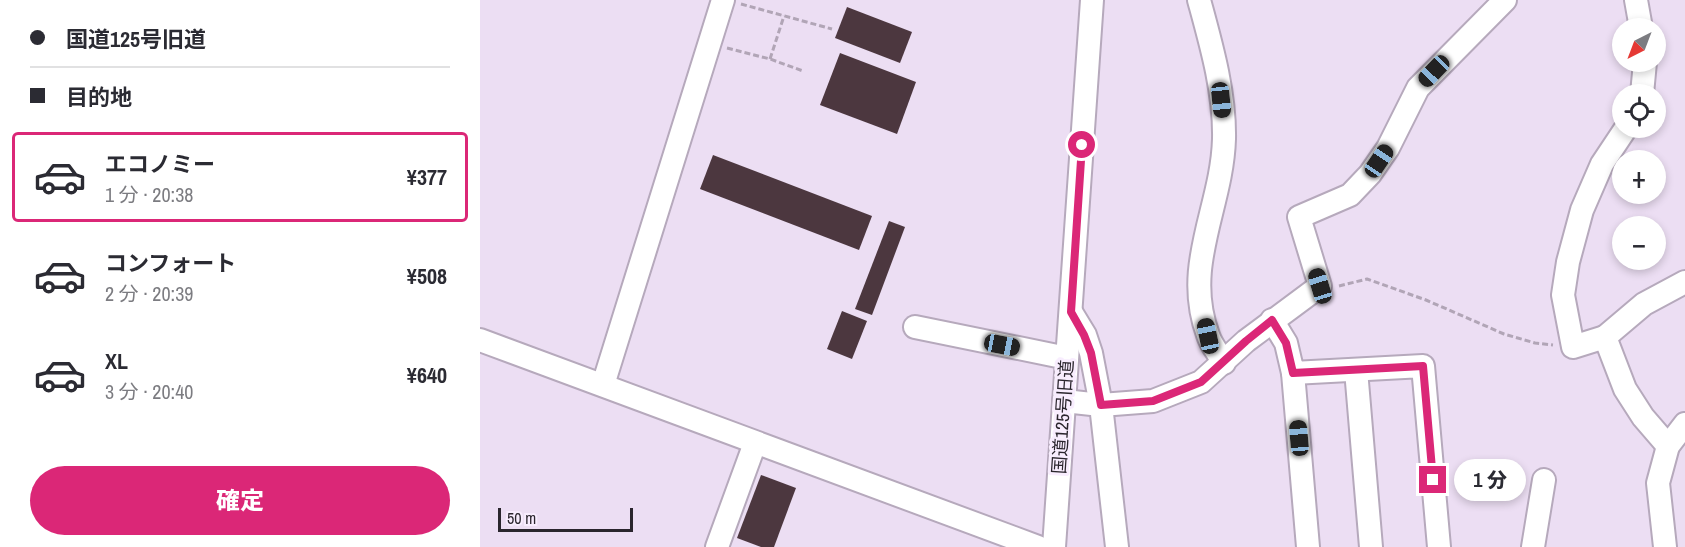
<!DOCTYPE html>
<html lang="ja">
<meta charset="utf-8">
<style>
:root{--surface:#fff;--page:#f2f2f3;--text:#2b2b33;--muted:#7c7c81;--line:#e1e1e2;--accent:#db2777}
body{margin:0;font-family:"Archivo Narrow","Noto Sans JP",sans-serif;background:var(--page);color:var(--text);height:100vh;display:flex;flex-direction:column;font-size:22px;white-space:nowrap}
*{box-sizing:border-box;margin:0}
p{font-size:20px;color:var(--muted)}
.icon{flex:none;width:33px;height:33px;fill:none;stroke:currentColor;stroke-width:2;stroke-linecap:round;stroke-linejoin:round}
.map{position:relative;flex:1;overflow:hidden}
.sheet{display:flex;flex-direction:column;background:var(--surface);width:480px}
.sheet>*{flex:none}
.guide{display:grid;align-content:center;height:132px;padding:0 30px;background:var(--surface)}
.needle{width:39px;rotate:222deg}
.fabs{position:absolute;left:1132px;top:18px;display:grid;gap:12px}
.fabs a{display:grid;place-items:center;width:54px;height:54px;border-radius:50%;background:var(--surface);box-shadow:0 3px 9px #0003;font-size:30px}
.scale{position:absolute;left:18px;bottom:15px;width:135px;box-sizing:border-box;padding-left:6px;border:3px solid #2a252d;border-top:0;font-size:16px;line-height:21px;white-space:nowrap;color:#2a252d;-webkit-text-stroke:4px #f8edfe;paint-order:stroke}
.end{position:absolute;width:27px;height:27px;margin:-14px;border:8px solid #db2777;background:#fff;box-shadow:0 0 0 3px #fff}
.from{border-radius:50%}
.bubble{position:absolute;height:42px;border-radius:21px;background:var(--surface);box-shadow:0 3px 9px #0003;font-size:20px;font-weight:800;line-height:42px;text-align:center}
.car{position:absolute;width:18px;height:36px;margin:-18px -9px;border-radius:8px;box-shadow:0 0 4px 2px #0007;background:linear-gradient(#222 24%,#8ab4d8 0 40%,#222 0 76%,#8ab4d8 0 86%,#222 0)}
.guide b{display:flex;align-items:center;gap:21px;height:57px;font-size:22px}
.guide b+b{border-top:2px solid var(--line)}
.guide i{width:15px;height:15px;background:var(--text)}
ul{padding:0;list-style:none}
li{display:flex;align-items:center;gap:18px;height:90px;margin:0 12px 9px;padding:0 18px;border:3px solid transparent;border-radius:6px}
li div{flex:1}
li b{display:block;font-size:22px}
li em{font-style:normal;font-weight:800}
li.current{border-color:var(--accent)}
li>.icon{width:54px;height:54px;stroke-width:1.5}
.action{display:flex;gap:12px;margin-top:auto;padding:12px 30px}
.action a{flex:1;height:69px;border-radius:36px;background:var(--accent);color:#fff;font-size:24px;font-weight:800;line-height:69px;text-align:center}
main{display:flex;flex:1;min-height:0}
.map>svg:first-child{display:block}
.building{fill:#4c373f}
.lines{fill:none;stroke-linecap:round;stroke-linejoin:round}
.minor-casing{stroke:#b6a9bc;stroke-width:26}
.path{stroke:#b1a5b6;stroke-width:3;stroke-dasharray:6 3;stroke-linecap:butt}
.minor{stroke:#fff;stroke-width:22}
.route{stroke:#db2777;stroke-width:8}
.labels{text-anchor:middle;stroke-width:6;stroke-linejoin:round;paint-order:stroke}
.street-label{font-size:18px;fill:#2a252d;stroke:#f8edfe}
</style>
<main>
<section class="sheet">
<div class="guide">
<b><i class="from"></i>国道125号旧道</b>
<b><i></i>目的地</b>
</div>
<ul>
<li class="current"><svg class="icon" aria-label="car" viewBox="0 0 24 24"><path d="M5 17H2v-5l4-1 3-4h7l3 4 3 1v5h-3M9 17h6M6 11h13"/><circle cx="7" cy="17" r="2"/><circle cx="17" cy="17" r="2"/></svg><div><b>エコノミー</b><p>1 分 · 20:38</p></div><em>¥377</em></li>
<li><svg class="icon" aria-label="car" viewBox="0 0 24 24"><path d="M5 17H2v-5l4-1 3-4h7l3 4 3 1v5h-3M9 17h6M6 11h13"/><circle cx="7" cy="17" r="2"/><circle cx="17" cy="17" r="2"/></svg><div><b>コンフォート</b><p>2 分 · 20:39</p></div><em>¥508</em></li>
<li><svg class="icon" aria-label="car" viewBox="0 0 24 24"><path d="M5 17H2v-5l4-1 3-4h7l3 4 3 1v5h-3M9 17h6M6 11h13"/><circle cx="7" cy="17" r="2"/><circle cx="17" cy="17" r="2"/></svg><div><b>XL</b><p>3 分 · 20:40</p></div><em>¥640</em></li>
</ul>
<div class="action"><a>確定</a></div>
</section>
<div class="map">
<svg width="1205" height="547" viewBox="0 0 1205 547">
<rect width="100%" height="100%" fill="#ecdef3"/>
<g class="building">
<polygon points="367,7 432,32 420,63 355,38"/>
<polygon points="360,53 436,82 417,134 340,105"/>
<polygon points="233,155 392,216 379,250 220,189"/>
<polygon points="409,221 425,227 392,315 375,309"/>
<polygon points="362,311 387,321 372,359 347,349"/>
<polygon points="281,475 316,488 294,547 281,547 257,538"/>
</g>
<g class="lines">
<g class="minor-casing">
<g id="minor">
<path d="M719,0c12,44 26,92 25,139 -2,69 -42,126 -16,196 3,10 11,19 16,28"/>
<polyline points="1156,0 1161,28"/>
<polyline points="1162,94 1165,62"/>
<polyline points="1146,128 1122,164 1102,210 1088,262 1083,295 1093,347 1125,337 1145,389 1163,417 1188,446"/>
<polyline points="591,312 605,335 611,353 621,405 637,547"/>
<polyline points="792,320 806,343 813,373 943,366 959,547"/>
<polyline points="435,327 587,358"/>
<polyline points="1125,337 1164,304 1205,282"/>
<polyline points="0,340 558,547"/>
<polyline points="876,370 891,547"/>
<polyline points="813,373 828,547"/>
<polyline points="123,385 243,0"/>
<polyline points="584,401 621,405 673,401 721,382 766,341 840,286 819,217 870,195 890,174 908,148 938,88 1025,0"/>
<polyline points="237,547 275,443"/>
<polyline points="574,547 612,0"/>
<polyline points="1053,547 1064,480"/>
<polyline points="1185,547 1178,483 1188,446 1205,424"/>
</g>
</g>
<g class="path">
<polyline points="261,4 352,29"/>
<polyline points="247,48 290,59 323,71"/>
<polyline points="290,59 304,16"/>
<polyline points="859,286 887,279 946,300 1024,334 1055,343 1073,345"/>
</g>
<use href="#minor" class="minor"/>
</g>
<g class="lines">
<polyline class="route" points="602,145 591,312 604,335 611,353 621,405 673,401 721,382 766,341 792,320 806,343 813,373 943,366 953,480"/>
</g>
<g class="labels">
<g class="street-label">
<text transform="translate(583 417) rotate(-86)" y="6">国道125号旧道</text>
</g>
</g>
</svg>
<div class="fabs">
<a><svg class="needle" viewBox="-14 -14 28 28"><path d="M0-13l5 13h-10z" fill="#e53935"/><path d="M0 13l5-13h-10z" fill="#7c7c81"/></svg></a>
<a><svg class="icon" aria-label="locate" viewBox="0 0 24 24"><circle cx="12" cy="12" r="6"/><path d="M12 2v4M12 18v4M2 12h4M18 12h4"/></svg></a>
<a>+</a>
<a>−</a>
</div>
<div class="scale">50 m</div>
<i class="end from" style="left:602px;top:145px"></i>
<i class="end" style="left:953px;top:480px"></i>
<div class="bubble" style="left:974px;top:459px;width:72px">1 分</div>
<i class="car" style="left:954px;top:71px;rotate:224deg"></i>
<i class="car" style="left:741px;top:100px;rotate:174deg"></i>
<i class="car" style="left:899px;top:161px;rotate:34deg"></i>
<i class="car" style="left:840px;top:286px;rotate:343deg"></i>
<i class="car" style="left:728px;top:336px;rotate:348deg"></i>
<i class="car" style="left:522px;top:345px;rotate:101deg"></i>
<i class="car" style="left:819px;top:438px;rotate:355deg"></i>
</div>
</main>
